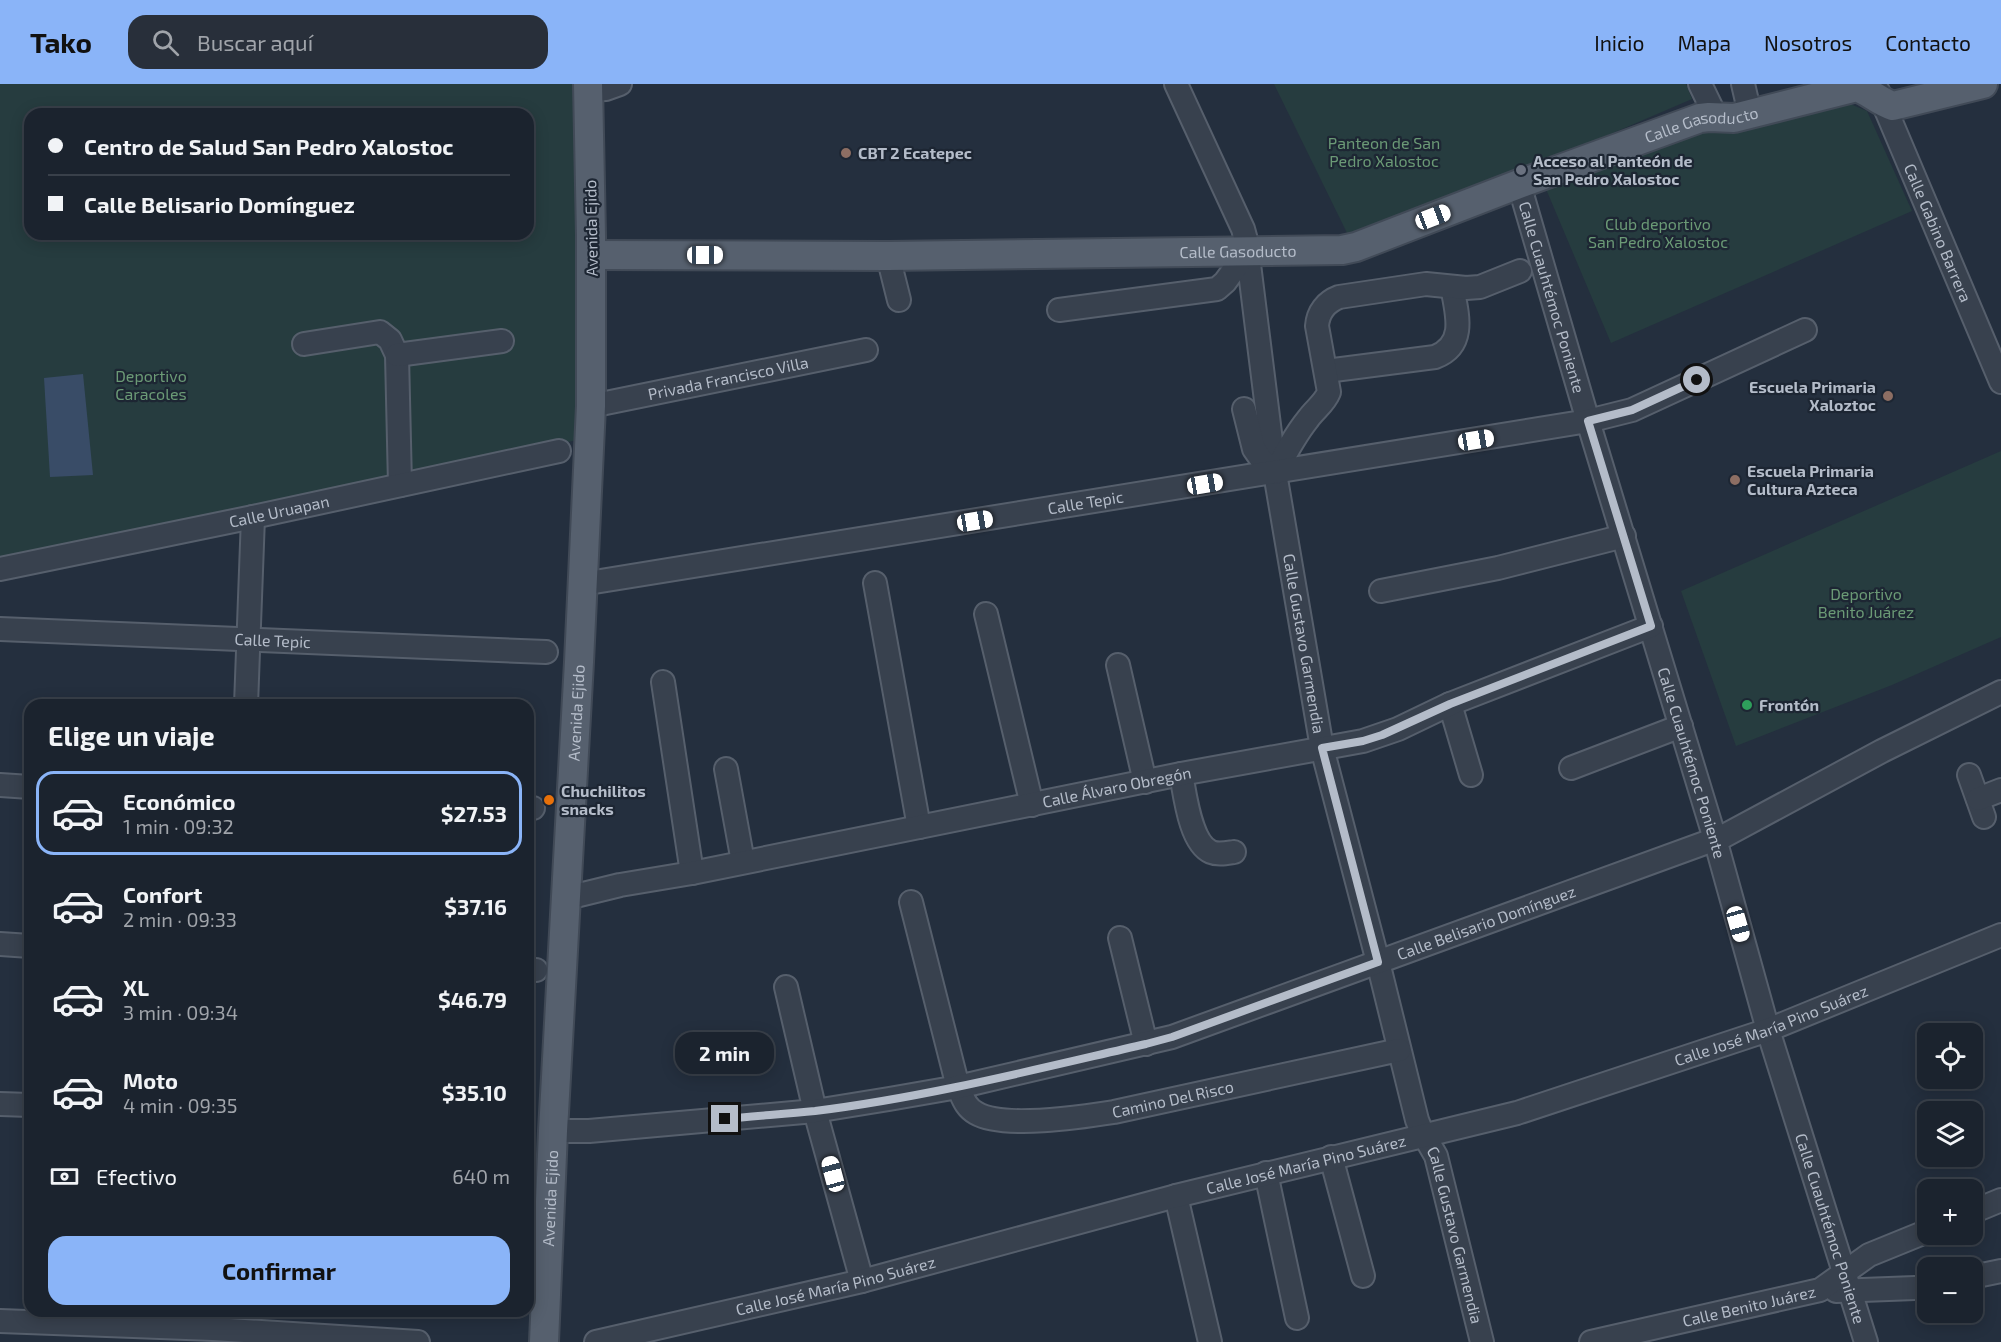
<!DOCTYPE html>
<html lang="es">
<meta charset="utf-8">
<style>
:root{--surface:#1b232e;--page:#282f3a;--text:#f1f3f6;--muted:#a0a4aa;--line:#39404a;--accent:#8ab4f8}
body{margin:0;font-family:"Exo 2",sans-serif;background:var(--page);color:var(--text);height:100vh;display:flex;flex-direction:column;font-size:22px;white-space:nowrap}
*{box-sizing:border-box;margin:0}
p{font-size:20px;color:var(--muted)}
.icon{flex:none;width:33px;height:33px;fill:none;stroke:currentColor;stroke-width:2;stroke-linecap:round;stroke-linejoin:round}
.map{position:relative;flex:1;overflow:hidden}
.details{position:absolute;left:24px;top:615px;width:510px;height:618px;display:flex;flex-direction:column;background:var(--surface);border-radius:18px;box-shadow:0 3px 15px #0003,0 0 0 2px var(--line)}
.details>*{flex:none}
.hud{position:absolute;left:24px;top:24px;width:510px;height:132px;border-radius:18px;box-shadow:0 3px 15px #0003,0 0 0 2px var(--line);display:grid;align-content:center;height:132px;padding:0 24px;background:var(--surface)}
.tools{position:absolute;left:1917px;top:939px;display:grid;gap:12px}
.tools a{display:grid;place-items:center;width:66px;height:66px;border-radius:12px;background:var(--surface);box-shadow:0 3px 15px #0003,0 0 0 2px var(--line);font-size:30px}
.end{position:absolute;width:27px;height:27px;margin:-14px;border:8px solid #b4bcc9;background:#111;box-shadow:0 0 0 3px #111}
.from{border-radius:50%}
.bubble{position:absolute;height:42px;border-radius:18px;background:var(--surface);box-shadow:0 3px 15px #0003,0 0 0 2px var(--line);font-size:20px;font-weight:700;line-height:42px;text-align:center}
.car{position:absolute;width:18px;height:36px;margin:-18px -9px;border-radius:8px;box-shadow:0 0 4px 2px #0007;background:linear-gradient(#fff 24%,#345 0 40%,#fff 0 76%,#345 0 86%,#fff 0)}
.hud b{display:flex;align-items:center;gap:21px;height:57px;font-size:22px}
.hud b+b{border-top:2px solid var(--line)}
.hud i{width:15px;height:15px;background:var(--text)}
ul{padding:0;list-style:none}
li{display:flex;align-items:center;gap:18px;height:84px;margin:0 12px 9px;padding:0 12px;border:3px solid transparent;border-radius:18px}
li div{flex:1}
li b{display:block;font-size:22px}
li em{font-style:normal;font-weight:700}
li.on{border-color:var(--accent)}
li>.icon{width:54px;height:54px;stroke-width:1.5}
h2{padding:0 24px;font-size:27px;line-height:72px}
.pay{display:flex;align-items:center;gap:15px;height:66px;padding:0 24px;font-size:22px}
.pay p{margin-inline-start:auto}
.button{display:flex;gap:12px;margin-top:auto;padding:12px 24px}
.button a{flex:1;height:69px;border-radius:18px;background:var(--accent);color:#111;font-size:24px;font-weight:700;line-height:69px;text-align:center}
header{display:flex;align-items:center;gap:36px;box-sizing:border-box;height:84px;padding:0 30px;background:var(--accent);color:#111}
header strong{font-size:28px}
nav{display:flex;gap:33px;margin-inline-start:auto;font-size:21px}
.search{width:420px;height:54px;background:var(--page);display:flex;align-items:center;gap:15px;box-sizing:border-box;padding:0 21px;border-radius:18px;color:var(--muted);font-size:22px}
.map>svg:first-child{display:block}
.green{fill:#263c3f;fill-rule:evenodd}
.water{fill:#394c67}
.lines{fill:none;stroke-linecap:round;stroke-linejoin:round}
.minor-casing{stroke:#565f6c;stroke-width:26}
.major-casing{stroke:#414a57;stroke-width:32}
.minor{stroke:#38414e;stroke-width:22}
.major{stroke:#56606e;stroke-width:28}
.route{stroke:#b4bcc9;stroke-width:8}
.education-dot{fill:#8d6e63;stroke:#1d2633;stroke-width:2}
.worship-dot{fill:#6b7280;stroke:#1d2633;stroke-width:2}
.leisure-dot{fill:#2e9e5b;stroke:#1d2633;stroke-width:2}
.food-dot{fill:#e8710a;stroke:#1d2633;stroke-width:2}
.labels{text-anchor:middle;stroke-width:4.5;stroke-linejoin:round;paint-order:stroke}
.street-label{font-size:16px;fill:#b4bcc9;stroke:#1d2633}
.park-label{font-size:16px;fill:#6b9a76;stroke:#1d2633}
.poi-label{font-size:16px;font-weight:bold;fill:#b4bcc9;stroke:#1d2633;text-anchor:start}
</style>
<header>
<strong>Tako</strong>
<div class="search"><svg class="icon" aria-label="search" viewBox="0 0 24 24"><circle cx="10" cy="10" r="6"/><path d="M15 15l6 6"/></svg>Buscar aquí</div>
<nav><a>Inicio</a><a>Mapa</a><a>Nosotros</a><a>Contacto</a></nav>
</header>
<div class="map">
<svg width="2001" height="1258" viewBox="0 0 2001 1258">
<rect width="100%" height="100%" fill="#242f3e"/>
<g class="green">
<path d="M0,0h588l-7,355 -581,136zM30,30h498v120h-498z"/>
<polygon points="1274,0 1686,0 1692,15 1515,91 1360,151 1348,151"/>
<polygon points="1829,11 1867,27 1912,127 1611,259 1546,105 1704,43"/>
<polygon points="2001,367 2001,553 1892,601 1736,662 1681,507"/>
</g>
<polygon class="water" points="83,290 93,391 50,393 44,294"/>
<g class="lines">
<g class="minor-casing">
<g id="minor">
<path id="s1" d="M1176,0l67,145 3,11 29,233 47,275 56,214 39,158 4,10 15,26 46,186"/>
<polyline points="1700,0 1716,33"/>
<polyline points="1743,0 1750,30"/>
<polyline points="588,6 606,5 620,0"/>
<path id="s2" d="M1878,7l123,291"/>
<path id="s3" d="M1519,100l69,237 127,418 53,191 98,312"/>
<polyline points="888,172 899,216"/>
<polyline points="1059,226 1217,205 1225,198 1247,168"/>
<polyline points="304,260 380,248 390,256 397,271 400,401"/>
<polyline points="397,271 502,257"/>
<path d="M1326,287l109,-14c32,-12 22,-44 17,-70"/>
<path id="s4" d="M591,322l275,-56"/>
<path d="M1244,325l10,40 7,10 14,14c10,-19 20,-38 33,-54 7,-10 16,-15 21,-27l-12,-66c1,-14 9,-24 22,-29l87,-13 40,4 14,-1 40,-16"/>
<path id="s5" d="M0,485l253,-52 306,-66"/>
<polyline points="875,499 919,743"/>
<path id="s6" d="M582,500l1006,-163 44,-11 173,-80"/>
<polyline points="1381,507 1498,484 1624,452"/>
<polyline points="986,530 1032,721"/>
<path id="s7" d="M0,545l546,23"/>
<polyline points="1118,581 1145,698"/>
<polyline points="663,598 692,789"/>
<polyline points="1450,620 1471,691"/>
<polyline points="246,621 253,433"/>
<polyline points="1571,684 1681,642"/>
<polyline points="726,685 743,778"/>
<path d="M1181,690c4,20 9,69 30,78 7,3 16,1 23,0"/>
<polyline points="1969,691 1984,733"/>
<polyline points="0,701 30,703"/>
<polyline points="1978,715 2001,706"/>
<polyline points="528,724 533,724"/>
<path id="s8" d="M567,814l53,-13 72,-12 489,-99 182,-33 35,-12 52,-25 201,-78"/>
<path id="s9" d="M911,818l47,185c5,10 7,20 18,26 27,16 106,4 138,-1l285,-62"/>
<polyline points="1120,854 1146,960"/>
<polyline points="0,860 30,862"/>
<polyline points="528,886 536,886"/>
<polyline points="786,903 815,1027 862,1197"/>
<polyline points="0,1020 30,1021"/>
<path id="s10" d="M553,1047h36l226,-20 74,-12 69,-12 214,-50 552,-201 158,-85 119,-59"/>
<polyline points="1331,1073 1363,1192"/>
<polyline points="1266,1089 1297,1234"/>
<polyline points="1176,1112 1210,1258"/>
<polyline points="1972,1128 2001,1116"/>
<polyline points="1972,1193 2001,1187"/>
<polyline points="1836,1207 1915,1204 1928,1202"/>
<polyline points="0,1237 213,1245 418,1258"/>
<path id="s11" d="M596,1258l266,-61 314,-85 341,-83 251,-83 233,-95"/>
<path id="s12" d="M1591,1258l229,-52 49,-35 59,-24"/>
</g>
</g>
<g class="major-casing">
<g id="major">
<path id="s13" d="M592,171l296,1 454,-6 14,-3 163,-63 181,-66 9,-1 25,1 123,-31c13,5 23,15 36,19l90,-22"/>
<path id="s14" d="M544,1258l9,-211 26,-469 12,-256v-170l-3,-152"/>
</g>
</g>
<use href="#minor" class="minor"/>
<use href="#major" class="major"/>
</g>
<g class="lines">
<path class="route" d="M725,1035c30,-3 60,-5 90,-8 112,-14 222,-42 331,-67l26,-7 206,-75 -56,-214 41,-7 19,-6 68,-31 201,-78 -63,-205 44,-11 65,-30"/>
</g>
<g class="education-dot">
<circle cx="846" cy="69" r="6"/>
<circle cx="1888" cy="312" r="6"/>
<circle cx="1735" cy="396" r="6"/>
</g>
<circle class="worship-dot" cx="1521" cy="86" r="6"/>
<circle class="leisure-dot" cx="1747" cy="621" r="6"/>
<circle class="food-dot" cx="549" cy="716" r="6"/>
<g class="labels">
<g class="street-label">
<text dy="6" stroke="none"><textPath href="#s13" startOffset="1132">Calle Gasoducto</textPath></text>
<text transform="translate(591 144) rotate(-91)" y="6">Avenida Ejido</text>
<text dy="6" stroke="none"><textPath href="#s2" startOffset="154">Calle Gabino Barrera</textPath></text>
<text dy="6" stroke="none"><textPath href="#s13" startOffset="646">Calle Gasoducto</textPath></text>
<text dy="6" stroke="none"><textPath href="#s3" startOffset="118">Calle Cuauhtémoc Poniente</textPath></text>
<text dy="6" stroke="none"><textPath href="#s4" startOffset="140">Privada Francisco Villa</textPath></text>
<text dy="6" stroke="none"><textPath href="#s6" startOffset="510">Calle Tepic</textPath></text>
<text dy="6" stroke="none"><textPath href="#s5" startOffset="285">Calle Uruapan</textPath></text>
<text dy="6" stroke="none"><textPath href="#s7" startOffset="273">Calle Tepic</textPath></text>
<text dy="6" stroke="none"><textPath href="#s1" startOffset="579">Calle Gustavo Garmendia</textPath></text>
<text dy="6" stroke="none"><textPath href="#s14" startOffset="630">Avenida Ejido</textPath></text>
<text dy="6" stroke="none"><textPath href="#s3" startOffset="604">Calle Cuauhtémoc Poniente</textPath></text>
<text dy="6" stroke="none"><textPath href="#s8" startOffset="561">Calle Álvaro Obregón</textPath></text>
<text dy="6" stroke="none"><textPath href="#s10" startOffset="962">Calle Belisario Domínguez</textPath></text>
<text dy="6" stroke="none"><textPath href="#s11" startOffset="1218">Calle José María Pino Suárez</textPath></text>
<text dy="6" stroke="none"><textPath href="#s9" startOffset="423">Camino Del Risco</textPath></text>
<text dy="6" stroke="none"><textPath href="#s11" startOffset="732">Calle José María Pino Suárez</textPath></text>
<text dy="6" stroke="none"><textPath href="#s14" startOffset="144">Avenida Ejido</textPath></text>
<text dy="6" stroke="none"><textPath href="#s3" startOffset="1090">Calle Cuauhtémoc Poniente</textPath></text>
<text dy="6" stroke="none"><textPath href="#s1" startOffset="1191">Calle Gustavo Garmendia</textPath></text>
<text dy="6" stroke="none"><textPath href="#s11" startOffset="246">Calle José María Pino Suárez</textPath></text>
<text dy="6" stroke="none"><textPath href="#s12" startOffset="162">Calle Benito Juárez</textPath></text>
</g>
<g class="park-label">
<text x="1384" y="65">Panteon de San<tspan x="1384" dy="18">Pedro Xalostoc</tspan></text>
<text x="1658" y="146">Club deportivo<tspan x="1658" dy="18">San Pedro Xalostoc</tspan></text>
<text x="151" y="298">Deportivo<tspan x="151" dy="18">Caracoles</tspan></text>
<text x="1866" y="516">Deportivo<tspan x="1866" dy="18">Benito Juárez</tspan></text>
</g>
<g class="poi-label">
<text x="858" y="75">CBT 2 Ecatepec</text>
<text x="1533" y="83">Acceso al Panteón de<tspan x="1533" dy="18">San Pedro Xalostoc</tspan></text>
<text x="1876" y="309" text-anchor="end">Escuela Primaria<tspan x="1876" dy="18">Xaloztoc</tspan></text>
<text x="1747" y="393">Escuela Primaria<tspan x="1747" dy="18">Cultura Azteca</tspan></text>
<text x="1759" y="627">Frontón</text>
<text x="561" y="713">Chuchilitos<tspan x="561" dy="18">snacks</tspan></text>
</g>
</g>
</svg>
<div class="tools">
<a><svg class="icon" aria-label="locate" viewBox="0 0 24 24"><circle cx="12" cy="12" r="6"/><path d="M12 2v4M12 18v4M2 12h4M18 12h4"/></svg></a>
<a><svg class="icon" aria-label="layers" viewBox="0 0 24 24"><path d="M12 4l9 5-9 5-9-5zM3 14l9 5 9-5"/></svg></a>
<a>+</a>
<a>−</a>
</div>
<i class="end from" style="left:1697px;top:296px"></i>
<i class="end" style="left:725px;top:1035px"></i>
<div class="bubble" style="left:675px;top:948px;width:99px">2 min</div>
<i class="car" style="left:1433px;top:133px;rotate:69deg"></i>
<i class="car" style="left:705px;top:171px;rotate:90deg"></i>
<i class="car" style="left:1476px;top:356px;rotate:81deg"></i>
<i class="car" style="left:1205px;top:400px;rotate:81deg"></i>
<i class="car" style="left:975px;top:437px;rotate:81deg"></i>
<i class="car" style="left:1738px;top:840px;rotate:164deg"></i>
<i class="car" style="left:833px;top:1090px;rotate:345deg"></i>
<div class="hud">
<b><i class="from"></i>Centro de Salud San Pedro Xalostoc</b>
<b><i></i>Calle Belisario Domínguez</b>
</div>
<section class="details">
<h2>Elige un viaje</h2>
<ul>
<li class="on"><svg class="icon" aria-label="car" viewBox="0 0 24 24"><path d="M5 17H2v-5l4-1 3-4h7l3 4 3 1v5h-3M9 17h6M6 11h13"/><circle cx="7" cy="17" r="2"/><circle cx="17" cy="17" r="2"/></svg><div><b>Económico</b><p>1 min · 09:32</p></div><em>$27.53</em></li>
<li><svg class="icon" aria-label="car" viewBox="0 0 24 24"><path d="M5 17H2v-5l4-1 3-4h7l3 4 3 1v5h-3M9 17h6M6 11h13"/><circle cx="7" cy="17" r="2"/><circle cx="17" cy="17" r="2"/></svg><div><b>Confort</b><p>2 min · 09:33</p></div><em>$37.16</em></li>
<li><svg class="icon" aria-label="car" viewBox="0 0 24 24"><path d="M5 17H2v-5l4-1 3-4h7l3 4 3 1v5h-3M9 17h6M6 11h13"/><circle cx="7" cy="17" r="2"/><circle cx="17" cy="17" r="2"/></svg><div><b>XL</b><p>3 min · 09:34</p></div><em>$46.79</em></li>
<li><svg class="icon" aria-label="car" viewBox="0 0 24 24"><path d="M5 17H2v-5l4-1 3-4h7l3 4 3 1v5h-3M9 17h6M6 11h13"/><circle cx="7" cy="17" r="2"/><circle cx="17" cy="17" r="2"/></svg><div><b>Moto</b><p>4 min · 09:35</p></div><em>$35.10</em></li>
</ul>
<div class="pay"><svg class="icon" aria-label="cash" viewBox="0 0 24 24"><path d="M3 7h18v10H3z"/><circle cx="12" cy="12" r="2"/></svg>Efectivo<p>640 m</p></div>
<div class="button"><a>Confirmar</a></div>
</section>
</div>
